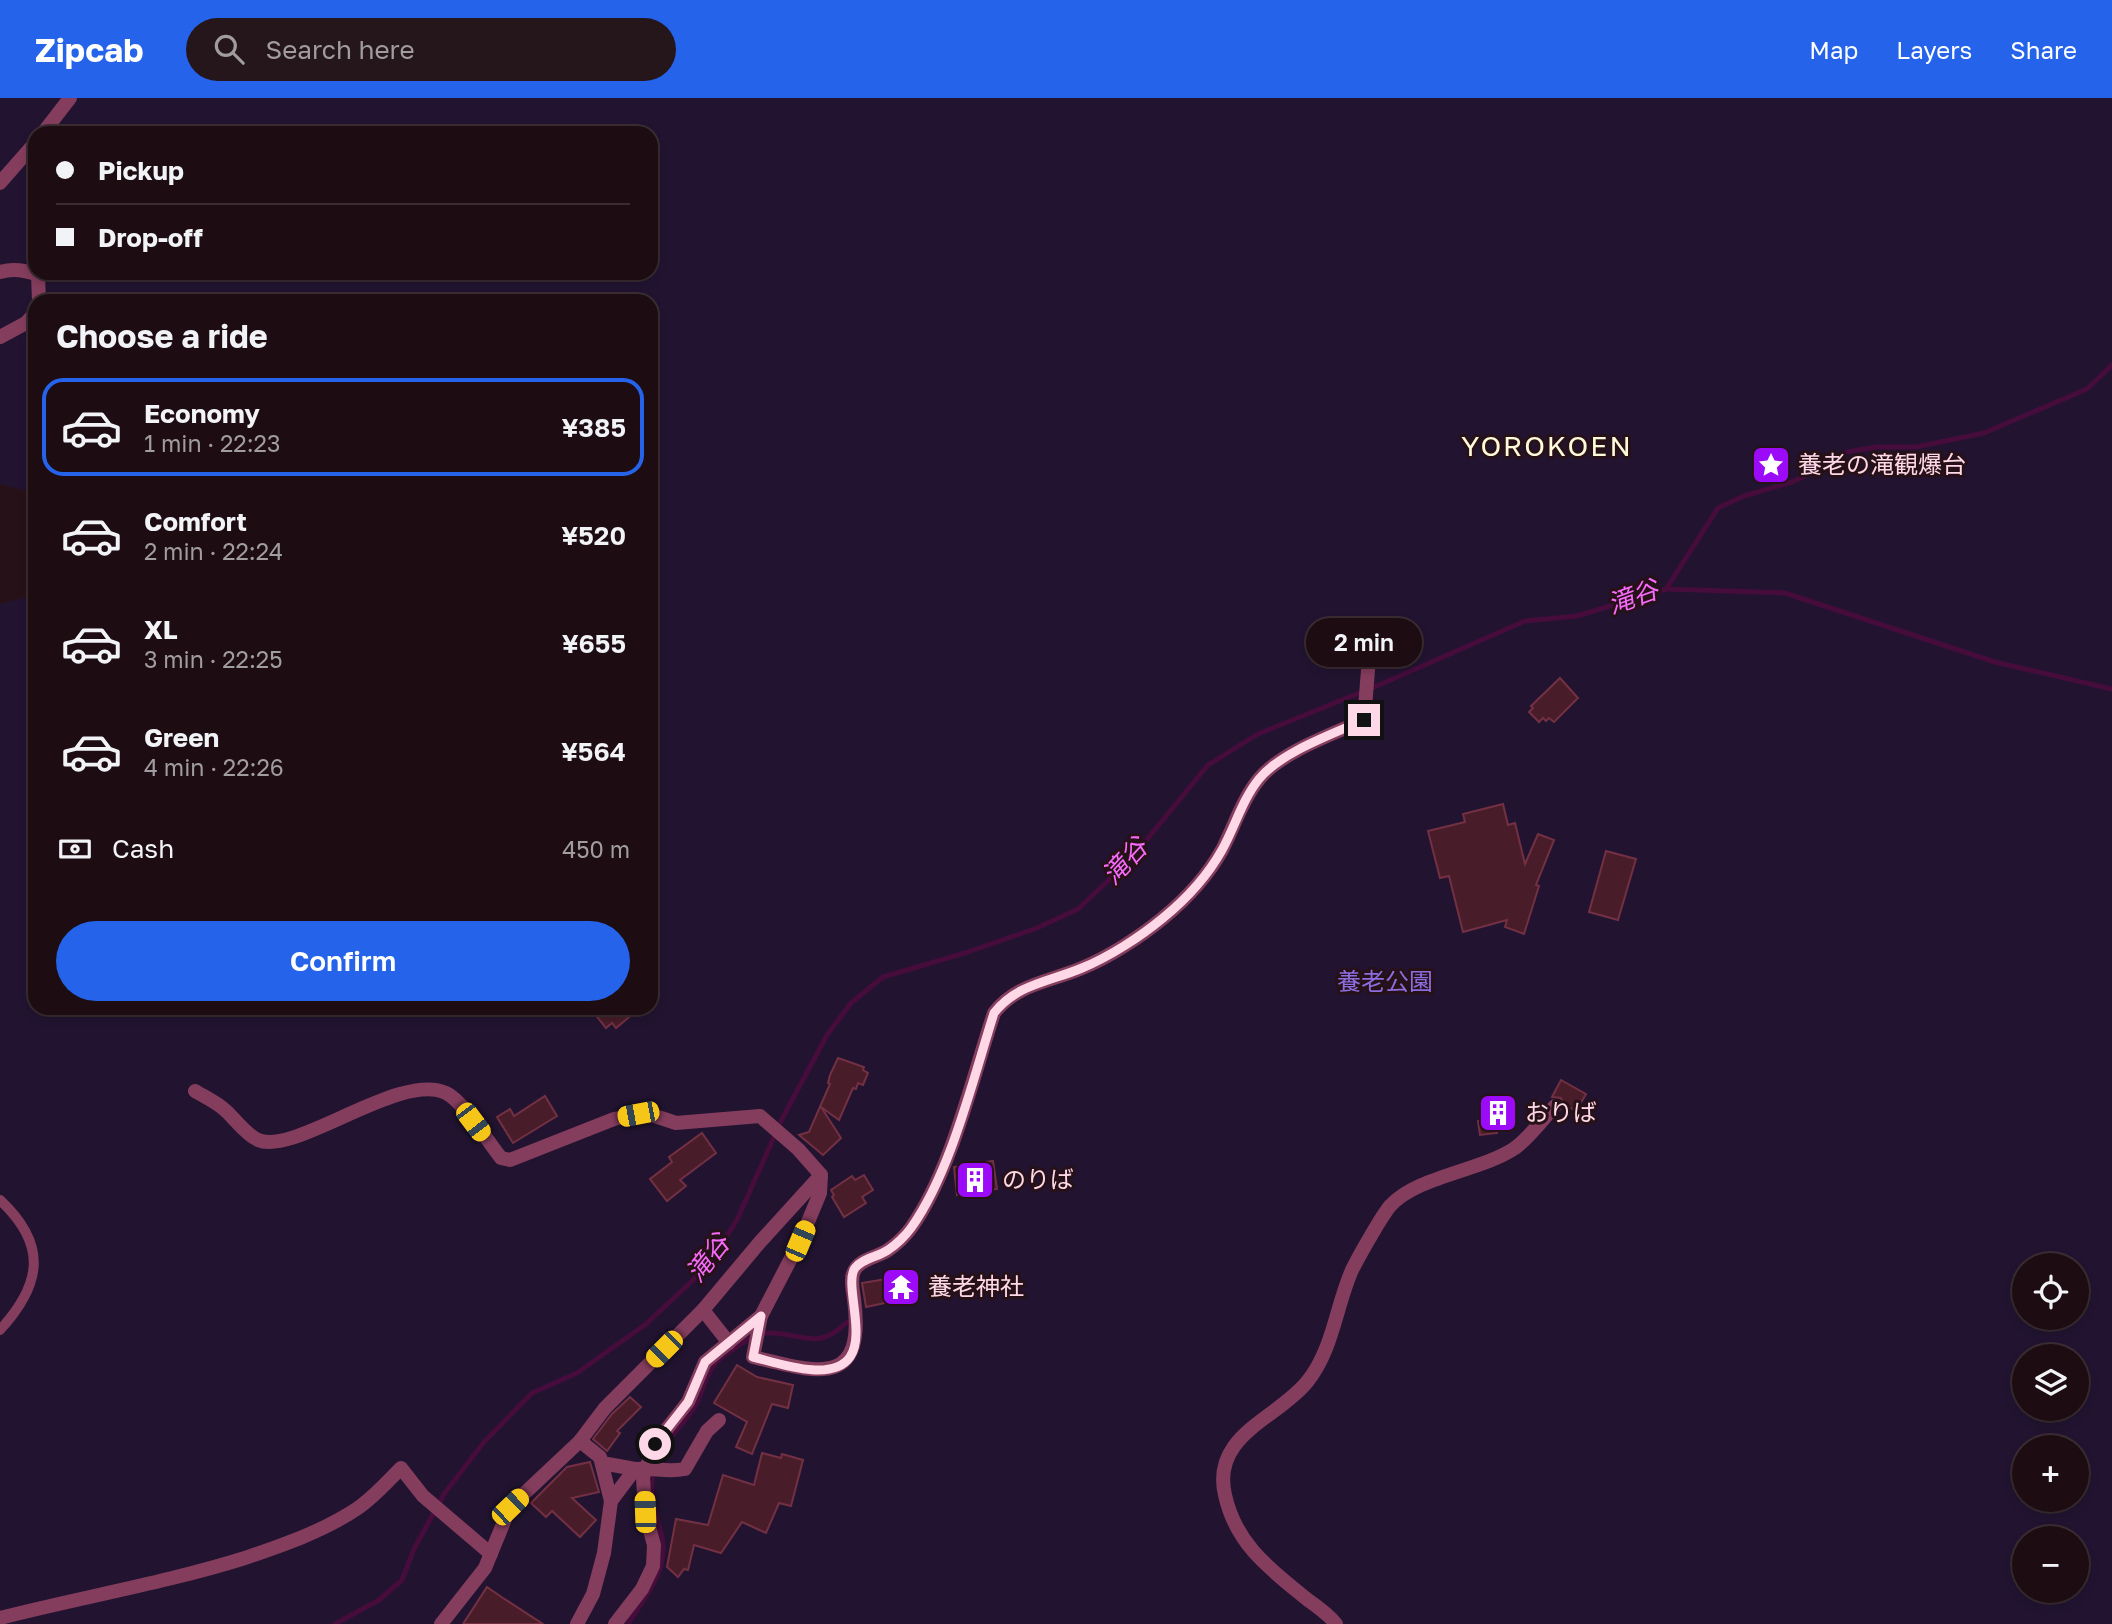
<!DOCTYPE html>
<meta charset="utf-8">
<style>
:root{--surface:#1d0d12;--page:#25161b;--text:#f1f3f6;--muted:#a09c9f;--line:#3b2d32;--accent:#2563eb}
body{margin:0;font-family:"Golos Text","Noto Sans JP",sans-serif;background:var(--page);color:var(--text);height:100vh;display:flex;flex-direction:column;font-size:26px;white-space:nowrap}
*{box-sizing:border-box;margin:0}
p{font-size:23px;color:var(--muted)}
.icon{flex:none;width:38px;height:38px;fill:none;stroke:currentColor;stroke-width:2;stroke-linecap:round;stroke-linejoin:round}
.map{position:relative;flex:1;overflow:hidden}
.side{position:absolute;left:28px;top:196px;width:630px;height:721px;display:flex;flex-direction:column;background:var(--surface);border-radius:21px;box-shadow:0 4px 10px #0003,0 0 0 2px var(--line)}
.side>*{flex:none}
.hud{position:absolute;left:28px;top:28px;width:630px;height:154px;border-radius:21px;box-shadow:0 4px 10px #0003,0 0 0 2px var(--line);display:grid;align-content:center;height:154px;padding:0 28px;background:var(--surface)}
.buttons{position:absolute;left:2012px;top:1155px;display:grid;gap:14px}
.buttons a{display:grid;place-items:center;width:77px;height:77px;border-radius:50%;background:var(--surface);box-shadow:0 4px 10px #0003,0 0 0 2px var(--line);font-size:35px}
.end{position:absolute;width:32px;height:32px;margin:-16px;border:9px solid #fed8e6;background:#111;box-shadow:0 0 0 4px #111}
.from{border-radius:50%}
.bubble{position:absolute;height:49px;border-radius:24px;background:var(--surface);box-shadow:0 4px 10px #0003,0 0 0 2px var(--line);font-size:23px;font-weight:600;line-height:49px;text-align:center}
.car{position:absolute;width:21px;height:42px;margin:-21px -10px;border-radius:9px;box-shadow:0 0 5px 2px #0007;background:linear-gradient(#f5c518 24%,#345 0 40%,#f5c518 0 76%,#345 0 86%,#f5c518 0)}
.hud b{display:flex;align-items:center;gap:24px;height:66px;font-size:26px}
.hud b+b{border-top:2px solid var(--line)}
.hud i{width:18px;height:18px;background:var(--text)}
ul{padding:0;list-style:none}
li{display:flex;align-items:center;gap:21px;height:98px;margin:0 14px 10px;padding:0 14px;border:4px solid transparent;border-radius:21px}
li div{flex:1}
li b{display:block;font-size:26px}
li em{font-style:normal;font-weight:600}
li.current{border-color:var(--accent)}
li>.icon{width:63px;height:63px;stroke-width:1.5}
h2{padding:0 28px;font-size:32px;line-height:84px}
.pay{display:flex;align-items:center;gap:18px;height:77px;padding:0 28px;font-size:26px}
.pay p{margin-inline-start:auto}
.button{display:flex;gap:14px;margin-top:auto;padding:14px 28px}
.button a{flex:1;height:80px;border-radius:42px;background:var(--accent);color:#fff;font-size:28px;font-weight:600;line-height:80px;text-align:center}
header{display:flex;align-items:center;gap:42px;box-sizing:border-box;height:98px;padding:0 35px;background:var(--accent);color:#fff}
header strong{font-size:33px}
nav{display:flex;gap:38px;margin-inline-start:auto;font-size:24px}
.search{width:490px;height:63px;background:var(--page);display:flex;align-items:center;gap:18px;box-sizing:border-box;padding:0 24px;border-radius:38px;color:var(--muted);font-size:26px}
.map>svg:first-child{display:block}
.green{fill:#221431;fill-rule:evenodd}
.lines{fill:none;stroke-linecap:round;stroke-linejoin:round}
.stream{stroke:#450c3c;stroke-width:5}
.building{fill:#481d29;stroke:#733043;stroke-width:2}
.lane{stroke:#853d5d;stroke-width:10}
.street{stroke:#853d5d;stroke-width:14}
.route{stroke:#fed8e6;stroke-width:9}
.labels{text-anchor:middle;stroke-width:6;stroke-linejoin:round;paint-order:stroke}
.poi-label{font-size:24px;fill:#fed8e6;stroke:#271118;text-anchor:start}
.park-label{font-size:24px;fill:#8b6ddf;stroke:#271118}
.water-label{font-size:26px;font-style:italic;fill:#f76afa;stroke:#271118}
.quarter-label{font-size:28px;letter-spacing:2px;fill:#fefada;stroke:#271118}
</style>
<header>
<strong>Zipcab</strong>
<div class="search"><svg class="icon" aria-label="search" viewBox="0 0 24 24"><circle cx="10" cy="10" r="6"/><path d="M15 15l6 6"/></svg>Search here</div>
<nav><a>Map</a><a>Layers</a><a>Share</a></nav>
</header>
<div class="map">
<svg width="2112" height="1526" viewBox="0 0 2112 1526">
<rect width="100%" height="100%" fill="#271118"/>
<path class="green" d="M0,0h2112v1526h-2112v-1020l35,-9v413h616v-707h-616v192l-35,-9zM35,35h616v140h-616zM2025,1167h52v53h-52zM2025,1258h52v53h-52zM2025,1349h52v53h-52zM2025,1440h52v53h-52z"/>
<g class="lines">
<g class="stream">
<polyline points="1666,491 1785,495 1995,564 2112,591"/>
<polyline points="335,1526 379,1502 402,1482 414,1451 444,1396 484,1344 532,1295 577,1275 646,1226 706,1170 737,1122 782,1021 827,937 851,905 883,879 965,855 1037,830 1078,811 1130,762 1208,667 1258,636 1379,587 1525,523 1577,518 1666,491 1718,410 1744,398 1792,384 1822,370 1847,354 1876,349 1916,349 1984,335 2087,291 2112,267"/>
<path d="M628,1526c16,-26 41,-54 34,-87 -4,-18 -12,-38 -10,-57 2,-33 26,-47 42,-72 9,-14 10,-30 20,-43 5,-7 14,-12 21,-17 11,-8 23,-16 38,-15 32,2 46,17 74,-11"/>
</g>
</g>
<g class="building">
<polygon points="1560,580 1578,600 1554,624 1549,620 1546,623 1543,620 1539,624 1529,614 1533,610 1531,608"/>
<polygon points="1503,706 1508,727 1515,725 1525,766 1538,736 1554,742 1536,787 1539,788 1524,836 1505,829 1507,822 1463,834 1449,778 1440,780 1428,733 1465,724 1463,716"/>
<polygon points="1606,753 1636,761 1618,822 1589,814"/>
<polygon points="590,910 640,910 616,930 612,925 606,930"/>
<polygon points="838,960 864,969 863,972 868,975 863,987 858,985 856,991 853,990 839,1022 821,1009 841,1040 823,1057 799,1037 809,1034 830,986 828,985 830,977"/>
<polygon points="1561,982 1586,996 1576,1013 1564,1006 1561,1000 1552,999"/>
<polygon points="545,998 557,1018 513,1045 497,1019 510,1011 514,1018"/>
<polygon points="1495,1020 1497,1035 1480,1037 1478,1023"/>
<polygon points="702,1035 716,1055 680,1082 686,1088 667,1103 650,1081 672,1064 669,1059"/>
<polygon points="993,1063 997,1091 957,1097 954,1069"/>
<polygon points="864,1077 873,1092 862,1099 866,1105 844,1119 832,1099 834,1097 831,1092 852,1078 855,1082"/>
<polygon points="910,1177 914,1196 885,1202 885,1205 866,1209 862,1185"/>
<polygon points="737,1267 757,1279 793,1287 788,1310 772,1306 752,1356 736,1349 747,1324 714,1305"/>
<polygon points="630,1299 641,1309 617,1333 620,1335 607,1353 593,1341 612,1316"/>
<polygon points="762,1355 781,1360 782,1356 803,1362 791,1408 779,1405 766,1435 742,1424 721,1455 694,1447 688,1472 684,1471 678,1479 667,1469 676,1421 708,1427 723,1377 754,1387"/>
<polygon points="590,1364 599,1394 572,1400 596,1422 580,1439 552,1413 546,1419 531,1405 567,1369"/>
<polygon points="487,1489 503,1500 543,1526 463,1526"/>
</g>
<g class="lines">
<path class="lane" d="M0,1102c48,45 42,84 0,130"/>
<g class="street">
<polyline points="43,35 70,0"/>
<polyline points="0,85 35,45"/>
<path d="M0,174c13,-4 25,-2 38,3l1,26"/>
<polyline points="0,239 26,225 35,215"/>
<path d="M195,993c10,6 23,12 31,20 10,9 19,23 32,29 37,16 142,-69 188,-47 16,7 41,47 52,61l3,4 9,2 104,-41 24,-5 14,1 24,8 84,-7 38,33 23,26 -1,18 -20,48 -39,75 -56,46 -17,40 -33,42 -12,33 2,35 9,33 -1,21 -11,23 -27,35"/>
<polyline points="703,1212 729,1245"/>
<path d="M761,1218l-8,41c63,15 113,33 101,-58 -1,-9 -5,-23 2,-31 7,-10 22,-11 32,-18 8,-5 18,-15 23,-22 40,-56 61,-149 83,-215 22,-29 55,-31 88,-45 27,-11 58,-31 81,-50 22,-18 45,-43 59,-68 12,-23 20,-50 37,-71 22,-27 74,-45 105,-59l4,-50"/>
<polyline points="580,1343 600,1359 611,1403"/>
<polyline points="602,1365 635,1371"/>
<path d="M0,1520c82,-21 165,-35 245,-60 38,-13 79,-27 113,-50 16,-11 29,-26 43,-40l22,28 68,58"/>
<polyline points="441,1526 485,1470 510,1409 580,1343 605,1310 703,1212 760,1144 821,1077"/>
<path d="M577,1526l16,-30 11,-41 7,-52 24,-32c18,-2 31,4 50,0l22,-38 12,-11"/>
<path d="M1336,1526c-7,-9 -18,-17 -28,-24 -38,-31 -72,-55 -83,-105 -14,-60 52,-76 82,-113 26,-32 29,-76 45,-112 7,-14 29,-53 38,-64 27,-30 91,-35 125,-58 15,-11 27,-28 40,-42"/>
</g>
</g>
<g class="lines">
<path class="route" d="M655,1346l33,-42 17,-40 56,-46 -8,41c25,6 79,26 97,0 16,-23 -6,-74 5,-89 8,-10 23,-11 33,-18 8,-5 18,-15 23,-22 40,-56 62,-149 83,-215 23,-29 55,-31 88,-45 27,-11 58,-31 81,-50 22,-18 45,-43 59,-68 13,-23 20,-50 37,-71 22,-27 74,-45 105,-59"/>
</g>
<defs>
<g id="sight-square" transform="scale(2.0125)"><rect x="-9" y="-9" width="18" height="18" rx="4" fill="#9c0bf7" stroke="#271118"/><path d="M0-6L1.8-2.2L6-1.7L2.9 1.2L3.7 5.4L0 3.3L-3.7 5.4L-2.9 1.2L-6-1.7L-1.8-2.2Z" fill="#fff"/></g>
<g id="building-square" transform="scale(2.0125)"><rect x="-9" y="-9" width="18" height="18" rx="4" fill="#9c0bf7" stroke="#271118"/><path d="M-4-6H4V6H1V3H-1V6H-4ZM-2.5-4.3h1.7v1.8h-1.7ZM.8-4.3h1.7v1.8H.8ZM-2.5-1h1.7V.8h-1.7ZM.8-1h1.7V.8H.8Z" fill="#fff"/></g>
<g id="temple-square" transform="scale(2.0125)"><rect x="-9" y="-9" width="18" height="18" rx="4" fill="#9c0bf7" stroke="#271118"/><path d="M0-6L5-2H3V0L6.5 2.5H4V6H1.5V3h-3V6H-4V2.5H-6.5L-3 0V-2H-5Z" fill="#fff"/></g>
</defs>
<g fill-rule="evenodd">
<use href="#sight-square" x="1771" y="367"/>
<use href="#building-square" x="1498" y="1015"/>
<use href="#building-square" x="975" y="1082"/>
<use href="#temple-square" x="901" y="1189"/>
</g>
<g class="labels">
<g class="poi-label">
<text x="1798" y="375">養老の滝観爆台</text>
<text x="1525" y="1023">おりば</text>
<text x="1002" y="1090">のりば</text>
<text x="928" y="1197">養老神社</text>
</g>
<g class="park-label">
<text x="1385" y="892">養老公園</text>
</g>
<g class="water-label">
<text transform="translate(1633 499) rotate(-20)" y="9">滝谷</text>
<text transform="translate(1125 763) rotate(-47)" y="9">滝谷</text>
<text transform="translate(708 1160) rotate(-52)" y="9">滝谷</text>
</g>
<g class="quarter-label">
<text x="1547" y="358">YOROKOEN</text>
</g>
</g>
</svg>
<div class="buttons">
<a><svg class="icon" aria-label="locate" viewBox="0 0 24 24"><circle cx="12" cy="12" r="6"/><path d="M12 2v4M12 18v4M2 12h4M18 12h4"/></svg></a>
<a><svg class="icon" aria-label="layers" viewBox="0 0 24 24"><path d="M12 4l9 5-9 5-9-5zM3 14l9 5 9-5"/></svg></a>
<a>+</a>
<a>−</a>
</div>
<i class="end from" style="left:655px;top:1346px"></i>
<i class="end" style="left:1364px;top:622px"></i>
<div class="bubble" style="left:1306px;top:520px;width:116px">2 min</div>
<i class="car" style="left:638px;top:1016px;rotate:259deg"></i>
<i class="car" style="left:473px;top:1024px;rotate:143deg"></i>
<i class="car" style="left:800px;top:1143px;rotate:23deg"></i>
<i class="car" style="left:664px;top:1251px;rotate:225deg"></i>
<i class="car" style="left:510px;top:1409px;rotate:46deg"></i>
<i class="car" style="left:645px;top:1414px;rotate:358deg"></i>
<div class="hud">
<b><i class="from"></i>Pickup</b>
<b><i></i>Drop-off</b>
</div>
<section class="side">
<h2>Choose a ride</h2>
<ul>
<li class="current"><svg class="icon" aria-label="car" viewBox="0 0 24 24"><path d="M5 17H2v-5l4-1 3-4h7l3 4 3 1v5h-3M9 17h6M6 11h13"/><circle cx="7" cy="17" r="2"/><circle cx="17" cy="17" r="2"/></svg><div><b>Economy</b><p>1 min · 22:23</p></div><em>¥385</em></li>
<li><svg class="icon" aria-label="car" viewBox="0 0 24 24"><path d="M5 17H2v-5l4-1 3-4h7l3 4 3 1v5h-3M9 17h6M6 11h13"/><circle cx="7" cy="17" r="2"/><circle cx="17" cy="17" r="2"/></svg><div><b>Comfort</b><p>2 min · 22:24</p></div><em>¥520</em></li>
<li><svg class="icon" aria-label="car" viewBox="0 0 24 24"><path d="M5 17H2v-5l4-1 3-4h7l3 4 3 1v5h-3M9 17h6M6 11h13"/><circle cx="7" cy="17" r="2"/><circle cx="17" cy="17" r="2"/></svg><div><b>XL</b><p>3 min · 22:25</p></div><em>¥655</em></li>
<li><svg class="icon" aria-label="car" viewBox="0 0 24 24"><path d="M5 17H2v-5l4-1 3-4h7l3 4 3 1v5h-3M9 17h6M6 11h13"/><circle cx="7" cy="17" r="2"/><circle cx="17" cy="17" r="2"/></svg><div><b>Green</b><p>4 min · 22:26</p></div><em>¥564</em></li>
</ul>
<div class="pay"><svg class="icon" aria-label="cash" viewBox="0 0 24 24"><path d="M3 7h18v10H3z"/><circle cx="12" cy="12" r="2"/></svg>Cash<p>450 m</p></div>
<div class="button"><a>Confirm</a></div>
</section>
</div>
